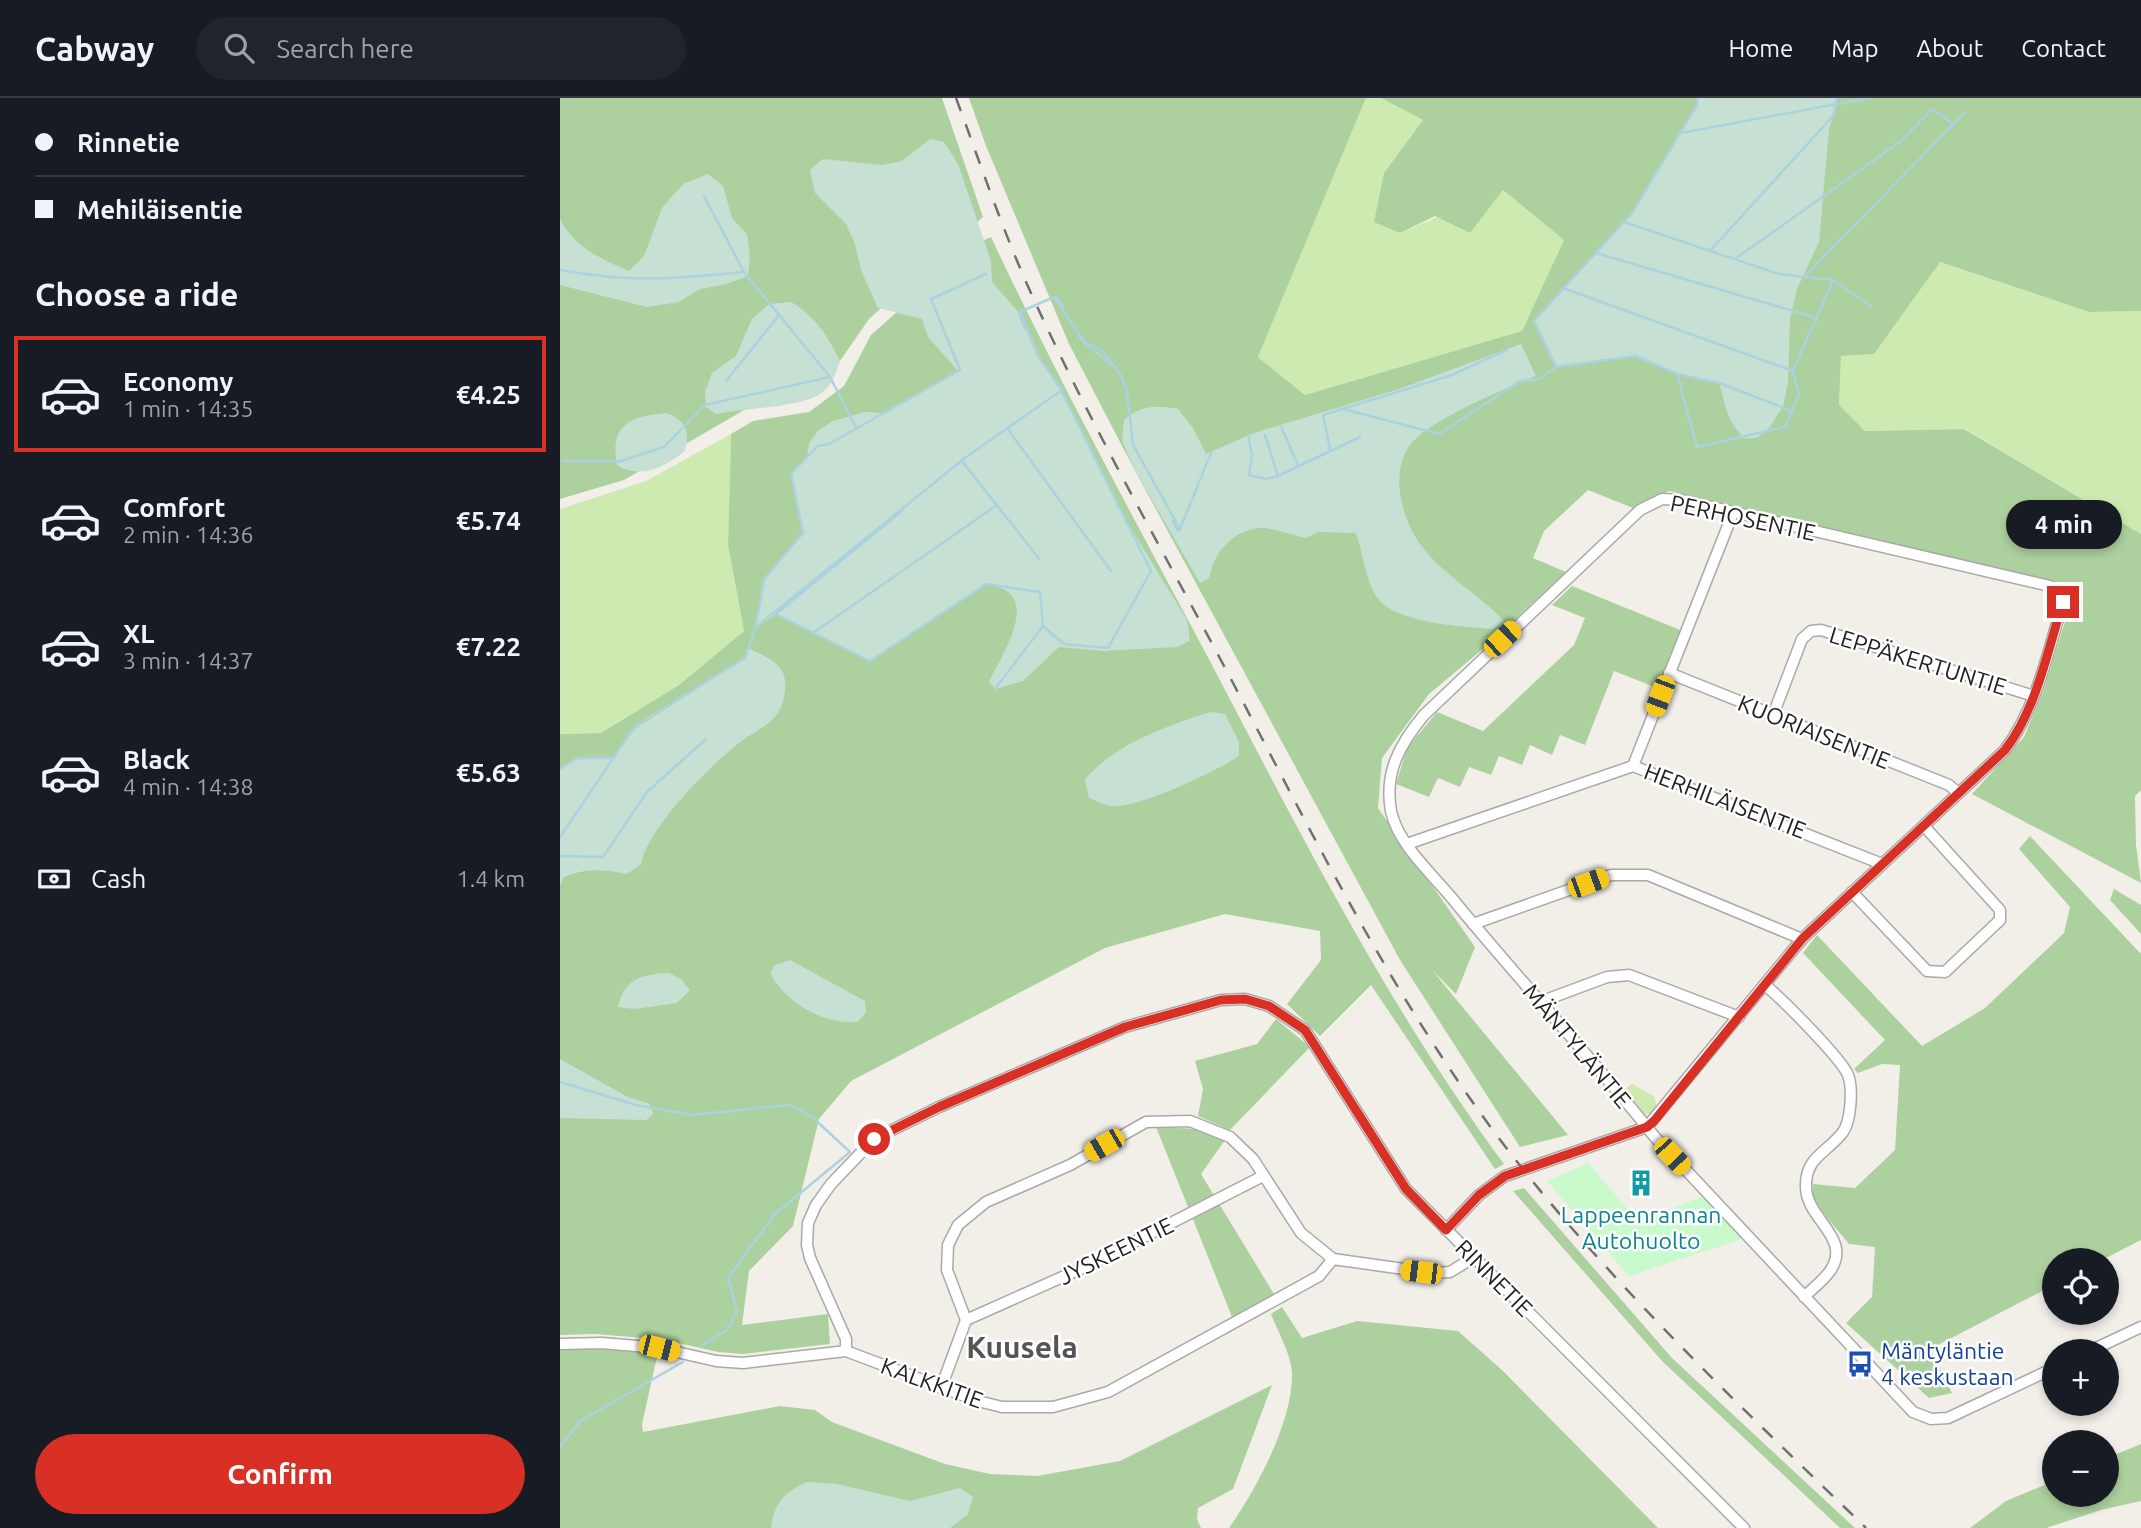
<!DOCTYPE html>
<meta charset="utf-8">
<style>
:root{--surface:#171b24;--page:#20242c;--text:#f1f3f6;--muted:#9ea1a6;--line:#363941;--accent:#d93025}
body{margin:0;font-family:Ubuntu,sans-serif;background:var(--page);color:var(--text);height:100vh;display:flex;flex-direction:column;font-size:26px;white-space:nowrap}
*{box-sizing:border-box;margin:0}
p{font-size:23px;color:var(--muted)}
.icon{flex:none;width:38px;height:38px;fill:none;stroke:currentColor;stroke-width:2;stroke-linecap:round;stroke-linejoin:round}
.map{position:relative;flex:1;overflow:hidden}
.panel{display:flex;flex-direction:column;background:var(--surface);width:560px}
.panel>*{flex:none}
.banner{display:grid;align-content:center;height:154px;padding:0 35px;background:var(--surface)}
.tools{position:absolute;left:1482px;top:1150px;display:grid;gap:14px}
.tools a{display:grid;place-items:center;width:77px;height:77px;border-radius:50%;background:var(--surface);box-shadow:0 4px 10px #0003;font-size:35px}
.end{position:absolute;width:32px;height:32px;margin:-16px;border:9px solid #d93025;background:#fff;box-shadow:0 0 0 4px #fff}
.from{border-radius:50%}
.bubble{position:absolute;height:49px;border-radius:24px;background:var(--surface);box-shadow:0 4px 10px #0003;font-size:23px;font-weight:700;line-height:49px;text-align:center}
.car{position:absolute;width:21px;height:42px;margin:-21px -10px;border-radius:9px;box-shadow:0 0 5px 2px #0007;background:linear-gradient(#f5c518 24%,#345 0 40%,#f5c518 0 76%,#345 0 86%,#f5c518 0)}
.banner b{display:flex;align-items:center;gap:24px;height:66px;font-size:26px}
.banner b+b{border-top:2px solid var(--line)}
.banner i{width:18px;height:18px;background:var(--text)}
ul{padding:0;list-style:none}
li{display:flex;align-items:center;gap:21px;height:116px;margin:0 14px 10px;padding:0 21px;border:4px solid transparent;border-radius:0px}
li div{flex:1}
li b{display:block;font-size:26px}
li em{font-style:normal;font-weight:700}
li.current{border-color:var(--accent)}
li>.icon{width:63px;height:63px;stroke-width:1.5}
h2{padding:0 35px;font-size:32px;line-height:84px}
.pay{display:flex;align-items:center;gap:18px;height:77px;padding:0 35px;font-size:26px}
.pay p{margin-inline-start:auto}
.primary-button{display:flex;gap:14px;margin-top:auto;padding:14px 35px}
.primary-button a{flex:1;height:80px;border-radius:42px;background:var(--accent);color:#fff;font-size:28px;font-weight:700;line-height:80px;text-align:center}
header{display:flex;align-items:center;gap:42px;box-sizing:border-box;height:98px;padding:0 35px;background:var(--surface);border-bottom:2px solid var(--line)}
header strong{font-size:33px}
nav{display:flex;gap:38px;margin-inline-start:auto;font-size:24px}
.search{width:490px;height:63px;background:var(--page);display:flex;align-items:center;gap:18px;box-sizing:border-box;padding:0 24px;border-radius:38px;color:var(--muted);font-size:26px}
main{display:flex;flex:1;min-height:0}
.map>svg:first-child{display:block}
.grass{fill:#cdebb0}
.forest{fill:#add19e}
.wetland{fill:#c6e0d4}
.park{fill:#c8facc}
.lines{fill:none;stroke-linecap:round;stroke-linejoin:round}
.stream{stroke:#aad3df;stroke-width:2.5}
.minor-casing{stroke:#a9a9a9;stroke-width:13}
.minor{stroke:#fff;stroke-width:10}
.rail{stroke:#707070;stroke-width:2.5;stroke-dasharray:14 14;stroke-linecap:butt}
.route{stroke:#d93025;stroke-width:9}
.labels{text-anchor:middle;stroke-width:5;stroke-linejoin:round;paint-order:stroke}
.street-label{font-size:23px;fill:#222;stroke:#fff}
.culture-label{font-size:23px;fill:#0d838f;stroke:#fff}
.transit-label{font-size:23px;fill:#164399;stroke:#fff;text-anchor:start}
.district-label{font-size:30px;font-weight:bold;fill:#555;stroke:#fff}
</style>
<header>
<strong>Cabway</strong>
<div class="search"><svg class="icon" aria-label="search" viewBox="0 0 24 24"><circle cx="10" cy="10" r="6"/><path d="M15 15l6 6"/></svg>Search here</div>
<nav><a>Home</a><a>Map</a><a>About</a><a>Contact</a></nav>
</header>
<main>
<section class="panel">
<div class="banner">
<b><i class="from"></i>Rinnetie</b>
<b><i></i>Mehiläisentie</b>
</div>
<h2>Choose a ride</h2>
<ul>
<li class="current"><svg class="icon" aria-label="car" viewBox="0 0 24 24"><path d="M5 17H2v-5l4-1 3-4h7l3 4 3 1v5h-3M9 17h6M6 11h13"/><circle cx="7" cy="17" r="2"/><circle cx="17" cy="17" r="2"/></svg><div><b>Economy</b><p>1 min · 14:35</p></div><em>€4.25</em></li>
<li><svg class="icon" aria-label="car" viewBox="0 0 24 24"><path d="M5 17H2v-5l4-1 3-4h7l3 4 3 1v5h-3M9 17h6M6 11h13"/><circle cx="7" cy="17" r="2"/><circle cx="17" cy="17" r="2"/></svg><div><b>Comfort</b><p>2 min · 14:36</p></div><em>€5.74</em></li>
<li><svg class="icon" aria-label="car" viewBox="0 0 24 24"><path d="M5 17H2v-5l4-1 3-4h7l3 4 3 1v5h-3M9 17h6M6 11h13"/><circle cx="7" cy="17" r="2"/><circle cx="17" cy="17" r="2"/></svg><div><b>XL</b><p>3 min · 14:37</p></div><em>€7.22</em></li>
<li><svg class="icon" aria-label="car" viewBox="0 0 24 24"><path d="M5 17H2v-5l4-1 3-4h7l3 4 3 1v5h-3M9 17h6M6 11h13"/><circle cx="7" cy="17" r="2"/><circle cx="17" cy="17" r="2"/></svg><div><b>Black</b><p>4 min · 14:38</p></div><em>€5.63</em></li>
</ul>
<div class="pay"><svg class="icon" aria-label="cash" viewBox="0 0 24 24"><path d="M3 7h18v10H3z"/><circle cx="12" cy="12" r="2"/></svg>Cash<p>1.4 km</p></div>
<div class="primary-button"><a>Confirm</a></div>
</section>
<div class="map">
<svg width="1581" height="1430" viewBox="0 0 1581 1430">
<rect width="100%" height="100%" fill="#f2efe9"/>
<g class="grass">
<polygon points="806,0 821,0 863,22 824,75 840,135 943,91 1004,142 963,233 745,297 698,259"/>
<polygon points="1379,164 1529,214 1581,213 1581,436 1405,331 1305,333 1279,308 1281,258 1314,255"/>
<polygon points="171,336 168,447 184,533 119,587 41,635 0,636 0,411 86,383"/>
<polygon points="1072,986 1094,998 1097,1010 1091,1017 1079,1015 1065,998 1065,991"/>
</g>
<g class="forest">
<polygon points="0,0 382,0 423,119 309,221 280,263 256,290 203,301 64,382 0,401"/>
<polygon points="409,0 806,0 698,259 745,297 962,233 1004,142 943,92 910,135 875,118 840,135 814,124 824,75 863,22 821,0 1581,0 1581,213 1529,214 1380,164 1314,256 1281,258 1279,307 1305,333 1404,331 1581,436 1581,692 1575,698 1576,747 1581,785 1412,696 1464,639 1483,594 1516,489 1109,393 1073,410 1028,392 984,433 973,460 1006,474 924,550 869,596 822,660 818,710 915,849 896,896 872,872 1008,1037 960,1049 840,862 572,367 509,246 426,48"/>
<path d="M431,139c68,145 145,285 220,426 90,172 177,344 293,501l-9,5 -124,-184 -51,51 -33,-32 34,-44 -1,-29 -95,-17 -120,34 -254,133 -32,38 -26,107 -44,45 -7,54 86,-11 2,30 -87,10 -25,-2 -57,-13 -19,85 1,8 137,-26 35,4 17,12 113,42 45,10 47,2 83,-15 152,-76 -39,104 -35,19 -1,11 4,9h-641v-181l53,-1 44,-7 -62,-5 -35,1v-601l41,-1 78,-48 65,-54 -16,-86 3,-111 22,-13 56,-9 35,-26 27,-51 99,-88z"/>
<polygon points="1012,488 1120,532 1097,590 1054,573 1025,647 1000,637 992,657 970,647 962,667 939,658 931,677 909,669 900,689 878,680 869,699 836,686 847,650 877,614 923,633 1014,547 1025,520 992,507"/>
<polygon points="1470,738 1581,856 1581,1142 1542,1162 1494,1162 1494,1187 1370,1251 1392,1295 1369,1300 1286,1225 1312,1199 1315,1149 1289,1146 1253,1103 1253,1086 1295,1090 1335,1052 1340,967 1322,966 1298,975 1294,971 1325,942 1243,855 1257,837 1362,948 1425,910 1504,835 1510,809 1459,751"/>
<polygon points="1554,791 1581,807 1581,836 1550,802"/>
<polygon points="716,921 750,949 670,1032 638,1018 643,991 635,963 697,946"/>
<polygon points="596,1029 639,1031 665,1042 641,1076 714,1196 672,1219"/>
<polygon points="964,1090 1112,1260 1295,1430 1280,1430 1103,1264 953,1093"/>
<path d="M722,1209l20,31 55,-17 101,10 44,39 156,158h-429c27,-39 63,-104 63,-153 0,-19 -14,-43 -21,-61z"/>
<polygon points="1581,1346 1581,1403 1541,1412 1486,1430 1410,1430 1446,1403 1494,1383 1494,1396 1547,1396 1547,1360"/>
</g>
<g class="wetland">
<path d="M1137,0h141l-9,32 -10,112 -22,47 -7,30 -2,64 -5,23 -13,21 -12,10 -12,2c-18,-14 -21,-35 -27,-56l-42,-9 -41,-18 -80,11 -22,-46 98,-108 65,-108z"/>
<path d="M370,41l14,3 14,22 33,97 1,21 27,31 18,43 24,35 63,126 63,103 3,21 -13,6 -73,4 -45,-4 -36,34 -28,8 -6,-7c13,-29 57,-90 -3,-98l-116,77 -94,-47 -20,14 8,-49 38,-46 -11,-59 16,-16 2,-15 10,-13 14,-9 32,-9 19,1 74,-42 -30,-34 -6,-18 -44,-11 -17,-38 -6,-26 -9,-20 -31,-31 -5,-23 13,-11 59,6 20,-4z"/>
<path d="M148,76l15,12 9,32 15,16 3,22 -2,20 -25,9 -23,4 -21,13 -32,5 -87,-22v-66c13,27 42,41 69,52l15,-15 18,-48 21,-24z"/>
<path d="M231,204c25,15 36,33 49,59 -4,12 -8,26 -20,33 -19,13 -78,15 -104,20l-10,-7 -1,-15 7,-19 24,-17 16,-37 17,-15z"/>
<path d="M961,246l15,32c-30,12 -107,44 -126,69 -20,27 -9,70 8,96 21,32 60,52 86,80l-10,8c-31,-2 -101,-6 -118,-33 -11,-18 -13,-43 -20,-63l-38,-1 -12,6c-13,-2 -32,-10 -44,-10 -30,2 -47,23 -53,50l-9,5 -67,-116 -11,-27 2,-20c17,-15 32,-15 54,-11l15,19 13,26 48,-21 148,-45z"/>
<path d="M106,315c19,7 24,17 19,38 -20,16 -45,29 -68,14 -8,-40 13,-49 49,-52z"/>
<path d="M188,550c12,6 29,12 35,25 5,11 1,32 -6,41 -9,12 -23,18 -34,26 -30,22 -96,88 -102,124l-14,10c-23,-5 -41,-6 -63,3l-4,9v-117l19,-11h33l24,-30 109,-70z"/>
<path d="M650,614l15,2 14,28v14c-22,15 -103,54 -129,50 -7,-1 -14,-6 -21,-8l-4,-19c32,-36 80,-52 125,-67z"/>
<path d="M230,862l75,41 1,11 -8,10c-35,2 -70,-17 -88,-49l5,-8z"/>
<path d="M109,875l12,6 9,11 -13,13 -43,6 -16,-2c6,-29 25,-33 51,-34z"/>
<polygon points="0,961 68,999 90,1006 93,1016 86,1022 0,1020"/>
<path d="M247,1384l30,2 73,17 50,-13 13,9 -5,17 -18,14h-179c3,-25 13,-36 36,-46z"/>
</g>
<polygon class="park" points="1028,1065 1078,1123 1144,1098 1182,1141 1069,1178 987,1083"/>
<g class="lines">
<g class="stream">
<polyline points="1121,35 1309,0"/>
<polyline points="144,98 184,174 270,279 296,329"/>
<polyline points="1064,124 1219,176 1273,182 1312,209"/>
<polyline points="1150,153 1273,18 1277,0"/>
<polyline points="1036,155 1257,220"/>
<polyline points="1175,161 1341,43 1372,11 1393,26"/>
<path d="M0,172c70,13 115,9 184,2"/>
<polyline points="1247,176 1406,13"/>
<polyline points="1003,190 1233,273"/>
<polyline points="494,201 498,200 503,209"/>
<polyline points="459,215 465,231"/>
<path d="M518,237c7,13 23,17 33,30"/>
<polyline points="996,269 974,223 1072,115 1137,7 1137,0"/>
<polyline points="1117,276 1137,349 1225,329 1239,296 1233,273 1273,182"/>
<polyline points="166,283 219,217"/>
<polyline points="779,310 879,336 960,283 979,281 996,269 1076,258 1117,276 1159,285 1232,313"/>
<polyline points="721,329 738,367"/>
<polyline points="447,330 551,473"/>
<polyline points="688,337 692,357 689,377 706,381 718,378 800,339"/>
<polyline points="705,337 718,378"/>
<polyline points="770,351 763,317 889,278 947,252"/>
<polyline points="4,363 61,363 104,349 145,307 270,279"/>
<polyline points="402,363 480,462"/>
<polyline points="613,423 618,433 620,430"/>
<polyline points="217,515 342,413"/>
<polyline points="216,516 310,563 426,486 480,494 483,528 435,591"/>
<polyline points="196,527 204,481 243,435 231,376 258,348 269,346 400,272 371,201 426,176"/>
<polyline points="483,528 504,546 548,550 591,473 502,294"/>
<polyline points="253,535 437,407"/>
<polyline points="0,671 17,660 54,660"/>
<polyline points="0,739 75,628 185,560 196,529 405,360 502,292 480,261 460,214 494,199 525,244 544,254 560,276 567,293 573,347 620,431 651,355"/>
<polyline points="0,758 43,759 87,694 146,641"/>
<polyline points="0,984 76,1007 132,1017 229,1007 251,1018 290,1054 215,1116 168,1180 177,1213 168,1231 141,1248"/>
<polyline points="0,1349 20,1323 123,1264"/>
</g>
<g class="minor-casing">
<g id="minor">
<polyline points="1109,575 1389,687 1398,695"/>
<polyline points="1213,617 1242,541 1251,533 1261,532 1474,598"/>
<polyline points="1073,668 1173,415"/>
<polyline points="847,746 1073,668 1322,766"/>
<polyline points="1292,794 1367,873 1385,874 1440,822 1440,812 1364,728"/>
<polyline points="913,826 1051,777 1088,777 1242,841"/>
<path d="M1205,887c16,13 76,73 83,90 5,13 3,46 -5,57 -16,21 -38,25 -37,55 0,32 47,51 24,84 -7,10 -17,17 -26,26"/>
<polyline points="980,904 1047,879 1069,877 1179,919"/>
<path d="M886,1132l33,-35 26,-19 142,-49 155,-188 203,-189c32,-43 43,-98 58,-148l-2,-8 -11,-8 -368,-86 -20,-1 -22,11 -216,205c-24,29 -40,57 -33,96 7,33 40,62 60,86 66,81 138,157 203,239l259,276 18,7 17,-1 106,-50"/>
<polyline points="406,1222 527,1168 703,1078"/>
<polyline points="0,1246 42,1245 99,1250 156,1263 183,1265 286,1253 418,1303 442,1309 493,1309 548,1294 759,1178 773,1161 872,1175 890,1174 913,1160"/>
<polyline points="286,1253 286,1241 250,1160 247,1147 248,1125 256,1107 271,1086 314,1041 379,1009 565,929 661,902 685,901 709,908 745,932 846,1091 1184,1430"/>
<polyline points="1530,1253 1581,1229"/>
<polyline points="381,1290 406,1222 387,1172 388,1147 398,1127 426,1104 510,1067 586,1024 630,1023 670,1039 693,1061 741,1135 773,1161"/>
</g>
</g>
<use href="#minor" class="minor"/>
<path class="rail" d="M396,0c22,59 42,119 67,177 61,139 138,272 209,406 82,156 161,317 269,460 107,141 238,264 365,387"/>
</g>
<g class="lines">
<path class="route" d="M314,1041l65,-32 186,-80 96,-27 24,-1 24,7 36,24 101,159 40,41 33,-35 26,-19 142,-49 7,-6 148,-182 203,-189c32,-42 42,-98 58,-148"/>
</g>
<defs>
<g id="building-bare" transform="scale(2.1)"><path d="M-4-6H4V6H1V3H-1V6H-4ZM-2.5-4.3h1.7v1.8h-1.7ZM.8-4.3h1.7v1.8H.8ZM-2.5-1h1.7V.8h-1.7ZM.8-1h1.7V.8H.8Z" fill="#0f9aa8" stroke="#fff" stroke-width="2.5" paint-order="stroke"/></g>
<g id="bus-bare" transform="scale(2.1)"><path d="M-5-6H5V4H4V6H2V4H-2V6H-4V4H-5ZM-3.5-4V0h7V-4ZM-3.5 1.2v1.5H-2V1.2ZM2 1.2v1.5H3.5V1.2Z" fill="#1a4fb4" stroke="#fff" stroke-width="2.5" paint-order="stroke"/></g>
</defs>
<g fill-rule="evenodd">
<use href="#building-bare" x="1081" y="1085"/>
<use href="#bus-bare" x="1300" y="1266"/>
</g>
<g class="labels">
<g class="street-label">
<text transform="translate(1183 420) rotate(12)" y="8">PERHOSENTIE</text>
<text transform="translate(1358 563) rotate(17)" y="8">LEPPÄKERTUNTIE</text>
<text transform="translate(1254 634) rotate(22)" y="8">KUORIAISENTIE</text>
<text transform="translate(1165 703) rotate(21)" y="8">HERHILÄISENTIE</text>
<text transform="translate(1017 948) rotate(50)" y="8">MÄNTYLÄNTIE</text>
<text transform="translate(556 1153) rotate(-26)" y="8">JYSKEENTIE</text>
<text transform="translate(934 1180) rotate(45)" y="8">RINNETIE</text>
<text transform="translate(372 1285) rotate(20)" y="8">KALKKITIE</text>
</g>
<g class="culture-label">
<text x="1081" y="1125">Lappeenrannan<tspan x="1081" dy="26">Autohuolto</tspan></text>
</g>
<g class="transit-label">
<text x="1321" y="1261">Mäntyläntie<tspan x="1321" dy="26">4 keskustaan</tspan></text>
</g>
<g class="district-label">
<text x="462" y="1260">Kuusela</text>
</g>
</g>
</svg>
<div class="tools">
<a><svg class="icon" aria-label="locate" viewBox="0 0 24 24"><circle cx="12" cy="12" r="6"/><path d="M12 2v4M12 18v4M2 12h4M18 12h4"/></svg></a>
<a>+</a>
<a>−</a>
</div>
<i class="end from" style="left:314px;top:1041px"></i>
<i class="end" style="left:1503px;top:504px"></i>
<div class="bubble" style="left:1446px;top:402px;width:116px">4 min</div>
<i class="car" style="left:942px;top:541px;rotate:47deg"></i>
<i class="car" style="left:1100px;top:598px;rotate:201deg"></i>
<i class="car" style="left:1028px;top:785px;rotate:70deg"></i>
<i class="car" style="left:544px;top:1047px;rotate:240deg"></i>
<i class="car" style="left:1112px;top:1058px;rotate:137deg"></i>
<i class="car" style="left:861px;top:1174px;rotate:277deg"></i>
<i class="car" style="left:99px;top:1250px;rotate:104deg"></i>
</div>
</main>
